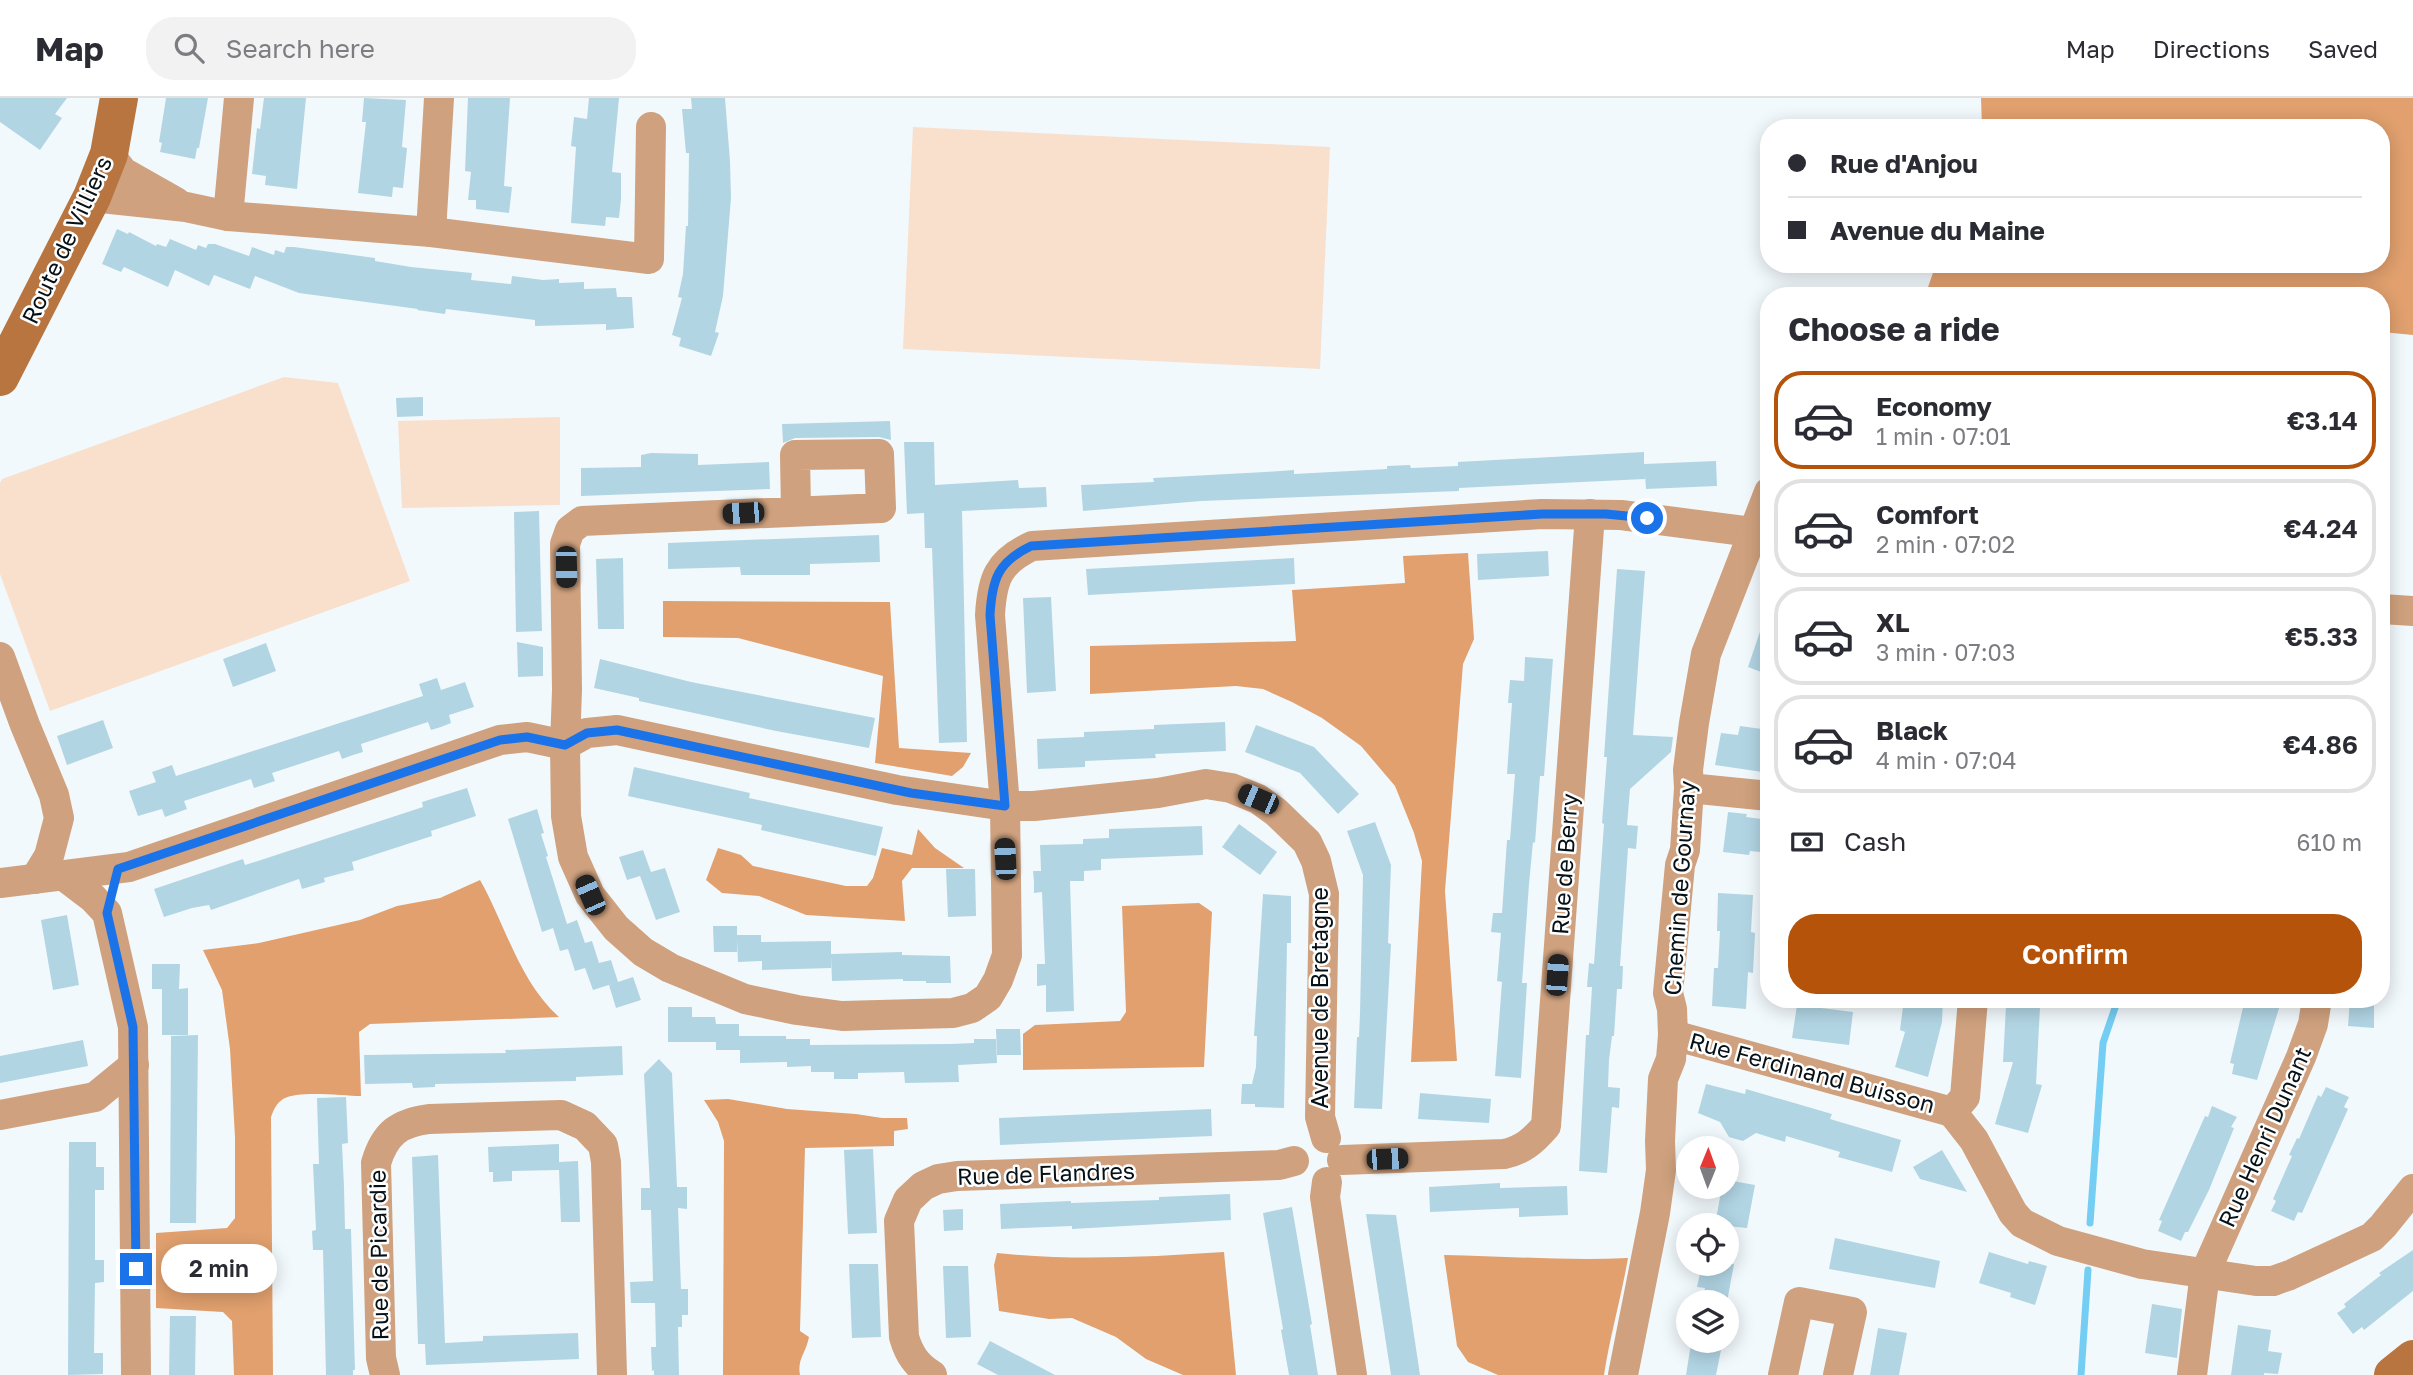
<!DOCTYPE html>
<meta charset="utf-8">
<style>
:root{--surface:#fff;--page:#f2f2f3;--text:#2b2b33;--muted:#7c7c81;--line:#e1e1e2;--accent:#b45309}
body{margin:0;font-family:"Golos Text",sans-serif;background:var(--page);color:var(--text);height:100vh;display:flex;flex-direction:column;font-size:26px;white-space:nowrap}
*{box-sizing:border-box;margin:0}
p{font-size:23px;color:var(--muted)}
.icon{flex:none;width:38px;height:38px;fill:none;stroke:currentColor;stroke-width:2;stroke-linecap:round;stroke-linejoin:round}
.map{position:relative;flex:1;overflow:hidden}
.side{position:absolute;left:1760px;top:189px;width:630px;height:721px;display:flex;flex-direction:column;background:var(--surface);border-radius:28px;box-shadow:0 4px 18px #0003}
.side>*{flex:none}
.guide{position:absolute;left:1760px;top:21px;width:630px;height:154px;border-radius:28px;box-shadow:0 4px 18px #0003;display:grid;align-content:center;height:154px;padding:0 28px;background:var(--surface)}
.needle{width:46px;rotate:1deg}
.fabs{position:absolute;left:1676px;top:1038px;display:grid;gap:14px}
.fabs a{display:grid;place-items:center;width:63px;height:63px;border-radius:50%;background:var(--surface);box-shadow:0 4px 18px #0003;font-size:35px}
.end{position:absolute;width:32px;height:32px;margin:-16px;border:9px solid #1a73e8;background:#fff;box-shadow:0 0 0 4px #fff}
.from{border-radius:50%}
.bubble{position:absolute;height:49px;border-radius:24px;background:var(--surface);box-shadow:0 4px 18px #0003;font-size:23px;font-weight:600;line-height:49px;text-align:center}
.car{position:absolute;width:21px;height:42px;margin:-21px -10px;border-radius:9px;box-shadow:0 0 5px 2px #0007;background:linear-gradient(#222 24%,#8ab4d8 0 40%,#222 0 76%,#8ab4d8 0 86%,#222 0)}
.guide b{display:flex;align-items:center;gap:24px;height:66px;font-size:26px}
.guide b+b{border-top:2px solid var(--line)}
.guide i{width:18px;height:18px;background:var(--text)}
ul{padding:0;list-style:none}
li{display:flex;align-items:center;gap:21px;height:98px;margin:0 14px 10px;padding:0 14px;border:4px solid var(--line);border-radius:28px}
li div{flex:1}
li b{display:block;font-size:26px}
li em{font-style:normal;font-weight:600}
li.on{border-color:var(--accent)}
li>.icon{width:63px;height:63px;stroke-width:1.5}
h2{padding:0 28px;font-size:32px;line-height:84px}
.pay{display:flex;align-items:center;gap:18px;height:77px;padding:0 28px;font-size:26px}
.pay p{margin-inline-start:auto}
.primary-button{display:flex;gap:14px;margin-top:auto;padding:14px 28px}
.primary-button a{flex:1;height:80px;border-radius:28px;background:var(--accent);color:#fff;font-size:28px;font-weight:600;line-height:80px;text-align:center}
header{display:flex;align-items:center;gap:42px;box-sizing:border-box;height:98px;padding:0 35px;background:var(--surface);border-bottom:2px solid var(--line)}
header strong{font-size:33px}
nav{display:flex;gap:38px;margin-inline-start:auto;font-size:24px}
.search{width:490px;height:63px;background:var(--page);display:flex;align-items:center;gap:18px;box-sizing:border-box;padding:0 24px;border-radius:28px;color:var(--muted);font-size:26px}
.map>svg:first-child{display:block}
.green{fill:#f9e0cd}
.forest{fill:#e1a06e}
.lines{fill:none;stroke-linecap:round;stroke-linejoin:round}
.stream{stroke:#74cef3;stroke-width:7}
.building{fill:#b2d5e4}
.minor{stroke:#cfa17e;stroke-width:30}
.secondary{stroke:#b8753f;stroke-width:38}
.route{stroke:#1a73e8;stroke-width:9}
.labels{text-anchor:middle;stroke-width:5;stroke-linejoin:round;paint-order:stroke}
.street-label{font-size:23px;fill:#051116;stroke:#fff}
</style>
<header>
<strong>Map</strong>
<div class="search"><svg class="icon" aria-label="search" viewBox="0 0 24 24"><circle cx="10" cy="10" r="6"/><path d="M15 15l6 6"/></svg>Search here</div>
<nav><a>Map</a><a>Directions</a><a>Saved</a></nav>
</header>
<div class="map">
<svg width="2413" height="1277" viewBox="0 0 2413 1277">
<rect width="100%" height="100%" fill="#f2f9fc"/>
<g class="green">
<polygon points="913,29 1330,49 1320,271 903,251"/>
<polygon points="284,279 338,285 410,483 50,613 0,476 0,385 2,381"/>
<polygon points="560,319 560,407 402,410 398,323"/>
</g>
<g class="forest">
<polygon points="1981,0 2413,0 2413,237 2382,234 2382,198 1925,198 1936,166 2382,166 2382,30 1982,30"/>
<polygon points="1468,455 1474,541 1463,566 1445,793 1457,963 1411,964 1422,763 1414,735 1395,688 1361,648 1322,620 1292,604 1263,591 1236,588 1090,596 1090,548 1296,543 1292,492 1405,485 1403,458"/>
<polygon points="663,503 890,504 899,650 971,655 963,669 952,678 875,665 883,578 738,540 663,539"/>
<polygon points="918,731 935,750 964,770 912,770 902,783 905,823 806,817 759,798 722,795 706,782 718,750 741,757 753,768 846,788 867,788 873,780 882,750 912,757"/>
<path d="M480,782c26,46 39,101 79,137l-189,7 -11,8 2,64c-19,0 -62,-6 -78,3 -7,5 -9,10 -12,18l2,258h-39l-2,-54 -9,-9 -67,-4v-75l71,-5 8,-10v-81l-5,-88 -8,-59 -19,-40 56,-7 101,-23 37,-14 43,-8z"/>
<polygon points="1199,805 1212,814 1204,969 1023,972 1023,936 1035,927 1120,923 1126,914 1122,808"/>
<path d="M728,1001l59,10 69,5 26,4h25l1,11 -14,2v15l-89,2 -5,183 9,6c-3,16 -12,22 -9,38h-77l1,-234 -6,-19 -14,-22z"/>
<path d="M1224,1154l12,123h-53l-37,-16 -30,-22 -44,-19 -23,1 -50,-8 -5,-46 3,-12c76,8 151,4 227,-1z"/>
<path d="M1444,1157c62,1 122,6 184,3 -7,40 -18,78 -24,117h-106l-30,-13 -11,-16z"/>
</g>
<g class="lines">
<g class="stream">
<polyline points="2090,1125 2103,945 2118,901"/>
<polyline points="2081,1277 2088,1172"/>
</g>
</g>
<g class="building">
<polygon points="0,0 67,0 55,16 62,20 40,52 0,24"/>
<polygon points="166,0 208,0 199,50 197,50 195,61 160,54 162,45 159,44"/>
<polygon points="264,0 306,0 297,91 265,87 266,78 252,76 257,30 260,31"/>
<polygon points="364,0 406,2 402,49 407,50 403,90 393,89 392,99 358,95 366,24 362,24"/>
<polygon points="468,0 510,0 504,88 512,89 509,115 476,111 476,102 468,102 471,74 465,73"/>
<polygon points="589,0 619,0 612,74 621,75 621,101 619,120 606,119 605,128 571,125 576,49 571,48 574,19 587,21"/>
<polygon points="691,0 725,0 730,63 731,100 723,198 715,234 719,235 711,258 679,248 681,240 672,237 682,200 678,199 683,176 686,128 688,128 689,55 686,55 682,11 692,11"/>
<polygon points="117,131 128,136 129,134 156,148 157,146 166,149 170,141 196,152 198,147 206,150 208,146 215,146 249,158 252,149 274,157 275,152 284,155 286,149 294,149 375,160 375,163 411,169 472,175 471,182 511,186 512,178 543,182 559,181 559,185 584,184 584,191 616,190 617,199 632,199 634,230 606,232 606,226 535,228 535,222 446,211 445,216 417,212 418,211 299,195 255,178 250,191 214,177 209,188 175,172 168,189 124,169 121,174 102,166"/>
<polygon points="423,299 423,318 397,319 396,300"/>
<polygon points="890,323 891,342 879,339 795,340 783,345 782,326"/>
<polygon points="904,344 934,344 935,387 1018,382 1019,390 1046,389 1047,409 962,413 967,644 939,645 932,450 925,450 924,415 907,416"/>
<polygon points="1644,354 1644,366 1716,363 1717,388 1646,391 1645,377 1645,381 1459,390 1459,393 1201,403 1083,413 1081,387 1154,384 1153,380 1265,374 1294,372 1294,376 1387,371 1387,368 1410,367 1411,370 1458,368 1458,364"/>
<polygon points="651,355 698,356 698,367 769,364 770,391 581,398 581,370 641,369 641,357"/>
<polygon points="539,413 542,533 516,534 514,414"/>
<polygon points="879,437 880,464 810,466 810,477 741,477 740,469 668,471 668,445"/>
<polygon points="1548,453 1549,478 1478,482 1477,456"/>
<polygon points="623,460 624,531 598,531 596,461"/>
<polygon points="1294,460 1295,486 1088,497 1086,471"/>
<polygon points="1617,471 1645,473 1633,637 1673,639 1671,654 1630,691 1627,727 1638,728 1636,751 1628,750 1620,868 1623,868 1622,891 1617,891 1614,938 1612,938 1609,962 1608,989 1620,990 1619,1010 1612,1009 1607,1075 1579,1073 1586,937 1589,937 1592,889 1587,889 1589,865 1594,866 1604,726 1602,725 1607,659 1604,659"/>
<polygon points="1051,499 1056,593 1027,595 1023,500"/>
<polygon points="1766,516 1769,517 1769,577 1748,569"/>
<polygon points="517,544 543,549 543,578 518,579"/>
<polygon points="266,545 276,573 233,589 223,561"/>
<polygon points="1525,559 1553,561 1544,678 1540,678 1535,745 1533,744 1529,786 1522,885 1527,885 1521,980 1495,978 1502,884 1497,883 1501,835 1491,834 1493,815 1502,815 1507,742 1510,742 1515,676 1507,676 1512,605 1508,605 1510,582 1524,583"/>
<polygon points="600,561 691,584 875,620 869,650 776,633 639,603 639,600 594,590"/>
<polygon points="437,580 441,592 465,584 474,609 449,617 451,625 441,629 431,632 428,624 361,646 363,654 353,657 342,661 339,653 272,675 275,683 254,690 251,681 184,703 187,711 165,719 162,711 138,718 129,693 156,684 152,674 172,667 176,678 423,598 419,586"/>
<polygon points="103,622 113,650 67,667 57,638"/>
<polygon points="1225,624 1226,653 1155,656 1156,660 1085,663 1085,669 1038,671 1037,641 1084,639 1084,634 1154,631 1154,627"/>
<polygon points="1256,627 1314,649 1359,696 1338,716 1300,675 1245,654"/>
<polygon points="1740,628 1769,632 1769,675 1715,667 1721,635 1738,637"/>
<polygon points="634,669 750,695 749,700 883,729 876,758 761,732 762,727 628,698"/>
<polygon points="467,690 476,718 431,733 432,738 352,764 354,772 324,780 325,784 302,791 299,781 211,812 209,807 192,810 164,819 154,791 243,761 245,767 267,760 423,709 422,704"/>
<polygon points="537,711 544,735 541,736 548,758 546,759 567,826 577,822 585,845 592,843 599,865 611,862 618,884 633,879 641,902 616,910 609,887 618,884 593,892 585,870 575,873 568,851 560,853 553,830 556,829 542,834 508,721"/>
<polygon points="1728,714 1747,716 1746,719 1769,722 1769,755 1750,753 1749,757 1723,754"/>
<polygon points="1375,724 1391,767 1388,845 1391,846 1382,1011 1354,1010 1357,939 1359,939 1360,915 1363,777 1347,733"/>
<polygon points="1239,726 1277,754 1260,777 1222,749"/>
<polygon points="1202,728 1203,757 1101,761 1101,772 1084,773 1084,783 1070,783 1074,913 1046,914 1046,887 1037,888 1037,866 1045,866 1042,794 1034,795 1034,784 1033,773 1041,773 1040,747 1083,746 1083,741 1109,740 1109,731"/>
<polygon points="643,752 651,774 665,770 680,814 656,822 640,778 627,782 619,759"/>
<polygon points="946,771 975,771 976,818 948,819"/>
<polygon points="1718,795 1753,797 1751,834 1755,835 1753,875 1748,874 1746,911 1712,908 1714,870 1718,870 1720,833 1717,833"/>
<polygon points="1263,796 1291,798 1291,845 1287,845 1284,1010 1255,1009 1255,1006 1241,1006 1242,986 1252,986 1256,969 1257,938 1254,938"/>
<polygon points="67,817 79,887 53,892 41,822"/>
<polygon points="713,828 737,828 737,837 761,837 761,844 831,843 831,856 902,854 902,857 950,858 951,885 926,885 926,883 903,883 903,881 832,883 831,859 831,870 762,872 762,863 738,864 737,841 737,854 714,854"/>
<polygon points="152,866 180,866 179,891 188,890 188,937 162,937 162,891 170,891 152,891"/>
<polygon points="1904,901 1943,901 1942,924 1928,979 1895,969 1905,934 1900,932"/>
<polygon points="2245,901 2278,901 2277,907 2280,907 2257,982 2232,976 2234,966 2230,965"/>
<polygon points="2350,901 2374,901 2374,930 2348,928"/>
<polygon points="1797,907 1853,914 1849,947 1792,940"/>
<polygon points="2006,908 2040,909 2036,986 2042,987 2028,1035 1995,1026 2013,964 2003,964"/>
<polygon points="668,909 692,909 692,919 715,919 716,926 739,926 739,938 786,938 786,941 810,941 810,947 951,946 974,945 974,941 996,941 997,965 958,967 959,984 905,985 904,974 858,975 858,981 834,981 834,974 811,974 811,968 787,969 787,964 740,965 740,952 716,952 716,940 716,944 668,944"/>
<polygon points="996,931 1020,931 1021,957 997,957"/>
<polygon points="198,937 196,1125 170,1125 171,938"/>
<polygon points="83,942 88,968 0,985 0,958"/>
<polygon points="622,948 623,977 576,979 576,983 435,986 435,989 413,990 412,985 365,986 364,957 506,955 505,952"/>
<polygon points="659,961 672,975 677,1089 687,1089 687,1111 678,1110 681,1191 688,1191 688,1217 682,1217 682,1229 678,1229 679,1277 654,1277 654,1272 652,1273 651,1249 656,1249 655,1205 631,1205 630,1184 653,1183 651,1112 641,1112 641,1090 650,1090 644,976"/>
<polygon points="1706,986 1745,996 1746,991 1832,1016 1830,1021 1901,1042 1892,1074 1838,1059 1840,1054 1786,1038 1785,1044 1756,1035 1743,1043 1729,1039 1720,1024 1698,1015"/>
<polygon points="2326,989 2349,999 2344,1009 2348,1011 2302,1115 2298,1114 2294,1123 2271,1113 2276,1103 2273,1101 2292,1058 2289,1057 2297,1040 2299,1041 2318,997 2321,999"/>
<polygon points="1420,995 1491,1001 1489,1025 1418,1021"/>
<polygon points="346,999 348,1045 342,1046 344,1089 345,1131 351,1131 355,1272 353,1272 353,1277 326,1277 323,1152 313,1152 312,1133 316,1132 313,1066 319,1066 317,1000"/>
<polygon points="2212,1008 2237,1019 2231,1029 2234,1030 2209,1092 2188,1134 2185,1134 2181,1143 2158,1133 2162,1123 2159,1122 2205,1018 2208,1019"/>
<polygon points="1211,1011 1212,1038 1000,1047 999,1020"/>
<polygon points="69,1044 96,1044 96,1069 104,1069 104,1092 95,1092 95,1162 104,1162 104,1184 95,1185 94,1255 103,1255 103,1276 68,1277"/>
<polygon points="559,1046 559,1064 578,1063 580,1124 561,1124 559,1072 512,1073 512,1083 493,1084 493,1074 489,1074 488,1049"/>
<polygon points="873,1051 877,1135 848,1136 844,1052"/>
<polygon points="1942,1052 1967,1094 1920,1081 1913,1069"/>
<polygon points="438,1057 445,1245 483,1243 483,1238 578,1235 579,1261 426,1267 425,1246 418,1246 412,1059"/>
<polygon points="1727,1082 1755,1087 1747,1130 1715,1127 1722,1088 1727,1088"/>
<polygon points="1500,1085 1500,1090 1567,1088 1568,1117 1519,1119 1519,1110 1430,1114 1429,1089"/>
<polygon points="1230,1096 1231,1122 1072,1131 1072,1128 1001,1131 1000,1106 1071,1103 1071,1105 1127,1103 1159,1102 1159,1099"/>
<polygon points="1292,1109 1312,1226 1310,1227 1318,1277 1289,1277 1281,1232 1283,1231 1263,1115"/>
<polygon points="963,1111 963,1132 944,1133 943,1112"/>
<polygon points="1366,1116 1396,1117 1420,1277 1391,1277"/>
<polygon points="1835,1140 1940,1163 1935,1190 1829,1171"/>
<polygon points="2413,1152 2413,1193 2364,1232 2362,1229 2353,1236 2337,1215 2346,1209 2344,1206 2381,1177 2379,1175"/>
<polygon points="1989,1154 2028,1166 2029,1163 2047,1168 2035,1207 2010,1199 2011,1195 1979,1185"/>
<polygon points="849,1166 878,1166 881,1239 852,1240"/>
<polygon points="1702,1166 1734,1166 1727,1204 1702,1204 1705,1190 1697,1189"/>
<polygon points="943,1168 968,1168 971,1239 946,1240"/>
<polygon points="2152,1206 2182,1211 2177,1260 2145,1255"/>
<polygon points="170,1218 196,1218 195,1277 169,1277"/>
<polygon points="2238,1227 2271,1232 2268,1253 2282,1255 2278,1276 2264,1275 2264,1277 2231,1277"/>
<polygon points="1878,1230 1907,1235 1899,1277 1870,1277"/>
<polygon points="990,1243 1011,1254 1055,1277 998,1277 977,1266"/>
<polygon points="1691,1246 1721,1252 1716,1277 1686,1277"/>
</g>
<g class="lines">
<g class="minor">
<polyline points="109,56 123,74 176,104"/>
<polyline points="92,99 186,109 228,118 431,134 649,161 651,29"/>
<polyline points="228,118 239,0"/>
<polyline points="431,134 439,0"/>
<path d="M796,413l-1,-56 84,-1 2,54 -299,13 -12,9 -5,14 2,146 -2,55 1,71 7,41 17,38 26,33 27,24 27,16 75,31 52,11 45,6 111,-3 19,-5 16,-11 10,-17 9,-25 -2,-149 -15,-191c2,-36 8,-53 42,-69l510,-32 79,1 131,17 17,7"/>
<polyline points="2382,511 2413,513"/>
<polyline points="0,559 25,627 54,697 59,720 49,758 35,781"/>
<polyline points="1689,690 1769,698"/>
<polyline points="64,778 93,800 107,815 133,929 136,1277"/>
<polyline points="0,785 129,769 500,642 527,639 565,647 587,635 617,632 897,692 1005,708 1034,708 1158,695 1206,686 1231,690 1258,701 1276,714 1307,744 1316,763 1324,796 1320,1019 1326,1040"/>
<polyline points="1673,937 1952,1014"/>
<polyline points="1952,1014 1974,1042 2013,1115 2022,1125 2058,1143 2142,1166 2256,1183 2273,1183 2290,1177 2372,1139 2383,1128 2413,1091"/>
<polyline points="1952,1014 1965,999 1973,901"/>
<polyline points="0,1017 95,999 134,967"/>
<path d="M1342,1062l162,-6c19,-4 29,-13 42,-28l44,-612"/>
<polyline points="1327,1084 1325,1099 1352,1277"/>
<path d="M385,1277l-4,-17 -5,-195c9,-30 23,-40 53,-44l132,-4 24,11 18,19 3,17 6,213"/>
<path d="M932,1277c-16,-10 -23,-21 -28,-38l-5,-116 9,-21 15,-14 15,-7 19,-3 322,-11 15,-4"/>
<polyline points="1623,1277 1655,1115 1661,1072 1660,1043 1663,981 1671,961 1673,937 1672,911 1668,895 1680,767 1685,752 1689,690 1688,672 1694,625 1706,556 1769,394"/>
<polyline points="1783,1277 1799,1204 1852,1214 1838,1277"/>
<polyline points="2192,1277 2205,1175 2301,959 2313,926 2317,901"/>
</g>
<g class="secondary">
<polyline points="0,279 92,99 109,56 119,0"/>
<polyline points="2393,1277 2413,1261"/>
</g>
</g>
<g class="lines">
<path class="route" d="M136,1171l-3,-242 -26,-114 11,-44 382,-129 27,-3 38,8 22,-12 30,-3 294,63 94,13 -15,-191c2,-36 8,-53 41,-69l511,-32h64l41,4"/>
</g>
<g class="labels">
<g class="street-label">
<text transform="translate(67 142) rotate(-65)" y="8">Route de Villiers</text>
<text transform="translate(1565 766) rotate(-86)" y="8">Rue de Berry</text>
<text transform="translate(1680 790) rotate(-86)" y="8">Chemin de Gournay</text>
<text transform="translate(1320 900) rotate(-90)" y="8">Avenue de Bretagne</text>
<text transform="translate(1812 975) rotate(15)" y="8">Rue Ferdinand Buisson</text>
<text transform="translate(2265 1039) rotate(-66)" y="8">Rue Henri Dunant</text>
<text transform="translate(1046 1076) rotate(-2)" y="8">Rue de Flandres</text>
<text transform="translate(379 1157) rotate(-91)" y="8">Rue de Picardie</text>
</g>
</g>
</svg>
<div class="fabs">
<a><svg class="needle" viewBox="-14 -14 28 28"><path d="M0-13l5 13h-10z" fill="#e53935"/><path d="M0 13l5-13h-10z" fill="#7c7c81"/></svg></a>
<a><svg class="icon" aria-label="locate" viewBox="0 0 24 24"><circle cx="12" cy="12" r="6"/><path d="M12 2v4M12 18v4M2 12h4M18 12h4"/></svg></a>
<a><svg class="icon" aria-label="layers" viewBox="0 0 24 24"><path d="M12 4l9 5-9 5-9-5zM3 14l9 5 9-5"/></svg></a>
</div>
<i class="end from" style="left:1647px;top:420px"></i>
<i class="end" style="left:136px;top:1171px"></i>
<div class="bubble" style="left:161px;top:1146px;width:116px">2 min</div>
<i class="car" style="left:743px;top:415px;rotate:267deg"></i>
<i class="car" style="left:566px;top:469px;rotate:179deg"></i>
<i class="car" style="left:1258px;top:701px;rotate:293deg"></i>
<i class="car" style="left:1005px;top:761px;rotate:357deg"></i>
<i class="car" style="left:590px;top:797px;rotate:336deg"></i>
<i class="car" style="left:1557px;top:877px;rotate:4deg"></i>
<i class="car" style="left:1387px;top:1061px;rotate:88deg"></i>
<div class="guide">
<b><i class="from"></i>Rue d'Anjou</b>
<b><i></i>Avenue du Maine</b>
</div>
<section class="side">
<h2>Choose a ride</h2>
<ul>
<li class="on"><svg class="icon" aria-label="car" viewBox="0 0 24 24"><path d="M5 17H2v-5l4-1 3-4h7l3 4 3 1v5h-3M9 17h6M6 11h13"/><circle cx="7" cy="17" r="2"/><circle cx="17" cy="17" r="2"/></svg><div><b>Economy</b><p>1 min · 07:01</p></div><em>€3.14</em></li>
<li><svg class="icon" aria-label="car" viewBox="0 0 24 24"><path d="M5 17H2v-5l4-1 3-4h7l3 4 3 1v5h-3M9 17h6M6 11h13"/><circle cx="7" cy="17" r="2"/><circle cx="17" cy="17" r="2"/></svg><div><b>Comfort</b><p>2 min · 07:02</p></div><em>€4.24</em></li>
<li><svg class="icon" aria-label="car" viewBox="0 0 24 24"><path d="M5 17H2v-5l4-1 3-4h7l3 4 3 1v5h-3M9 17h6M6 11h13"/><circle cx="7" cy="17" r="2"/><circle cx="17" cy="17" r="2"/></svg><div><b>XL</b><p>3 min · 07:03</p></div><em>€5.33</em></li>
<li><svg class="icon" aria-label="car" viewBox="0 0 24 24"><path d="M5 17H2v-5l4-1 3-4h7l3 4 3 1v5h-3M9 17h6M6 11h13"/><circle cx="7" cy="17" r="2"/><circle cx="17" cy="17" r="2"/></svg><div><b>Black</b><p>4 min · 07:04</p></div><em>€4.86</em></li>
</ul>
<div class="pay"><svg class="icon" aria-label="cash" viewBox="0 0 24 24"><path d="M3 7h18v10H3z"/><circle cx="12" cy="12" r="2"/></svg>Cash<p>610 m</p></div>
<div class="primary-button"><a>Confirm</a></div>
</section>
</div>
